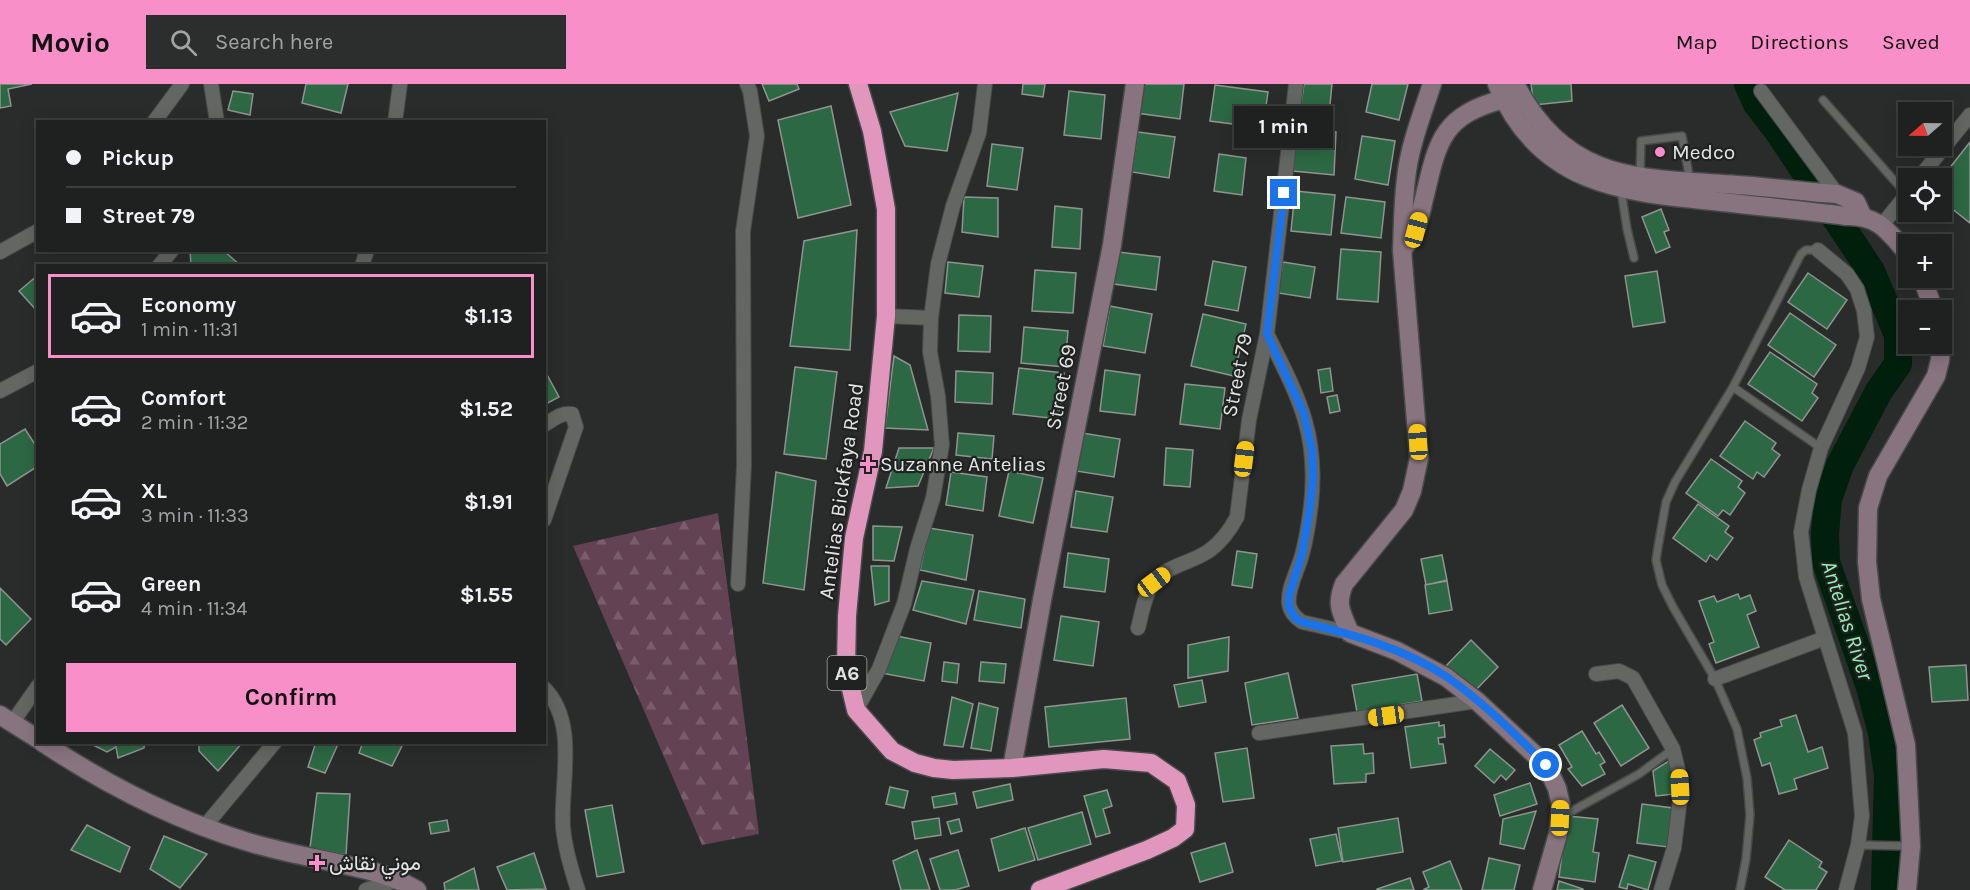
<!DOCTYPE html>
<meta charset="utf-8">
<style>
:root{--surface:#1f2120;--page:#2c2e2d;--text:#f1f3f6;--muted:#a1a3a5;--line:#3c3e3e;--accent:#f98fc9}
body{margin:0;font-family:Karla,Vazirmatn,sans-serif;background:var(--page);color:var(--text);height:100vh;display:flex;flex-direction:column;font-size:22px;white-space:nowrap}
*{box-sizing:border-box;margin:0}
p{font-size:20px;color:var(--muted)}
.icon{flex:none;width:33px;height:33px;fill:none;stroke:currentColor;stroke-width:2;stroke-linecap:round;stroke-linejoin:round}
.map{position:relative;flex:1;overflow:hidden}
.details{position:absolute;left:36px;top:180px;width:510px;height:480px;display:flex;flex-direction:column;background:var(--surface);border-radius:0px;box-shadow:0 3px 15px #0003,0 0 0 2px var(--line)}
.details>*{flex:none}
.banner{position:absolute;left:36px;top:36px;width:510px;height:132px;border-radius:0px;box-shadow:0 3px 15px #0003,0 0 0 2px var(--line);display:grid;align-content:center;height:132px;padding:0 30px;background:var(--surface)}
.needle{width:39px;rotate:250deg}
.buttons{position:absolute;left:1898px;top:18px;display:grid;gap:12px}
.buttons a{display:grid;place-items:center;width:54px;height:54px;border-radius:0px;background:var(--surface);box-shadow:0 3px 15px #0003,0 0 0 2px var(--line);font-size:30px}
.end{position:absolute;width:27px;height:27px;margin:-14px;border:8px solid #1a73e8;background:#fff;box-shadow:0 0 0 3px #fff}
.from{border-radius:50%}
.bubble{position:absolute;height:42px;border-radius:0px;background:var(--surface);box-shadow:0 3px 15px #0003,0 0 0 2px var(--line);font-size:20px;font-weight:700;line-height:42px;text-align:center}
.car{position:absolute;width:18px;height:36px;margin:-18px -9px;border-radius:8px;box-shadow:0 0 4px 2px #0007;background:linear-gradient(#f5c518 24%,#345 0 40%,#f5c518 0 76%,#345 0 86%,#f5c518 0)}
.banner b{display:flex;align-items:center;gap:21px;height:57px;font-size:22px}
.banner b+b{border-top:2px solid var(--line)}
.banner i{width:15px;height:15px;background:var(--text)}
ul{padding:10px 0 0;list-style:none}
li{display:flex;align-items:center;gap:18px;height:84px;margin:0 12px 9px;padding:0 18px;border:3px solid transparent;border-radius:0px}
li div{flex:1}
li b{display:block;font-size:22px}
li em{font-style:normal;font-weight:700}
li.current{border-color:var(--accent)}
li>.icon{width:54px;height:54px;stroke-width:1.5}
.cta{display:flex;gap:12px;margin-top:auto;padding:12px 30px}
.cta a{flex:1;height:69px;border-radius:0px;background:var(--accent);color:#111;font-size:24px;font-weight:700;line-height:69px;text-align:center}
header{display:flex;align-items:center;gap:36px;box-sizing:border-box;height:84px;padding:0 30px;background:var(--accent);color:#111}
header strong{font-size:28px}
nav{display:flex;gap:33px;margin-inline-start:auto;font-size:21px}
.search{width:420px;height:54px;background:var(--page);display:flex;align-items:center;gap:15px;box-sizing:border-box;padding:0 21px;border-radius:0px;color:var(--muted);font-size:22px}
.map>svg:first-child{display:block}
.forest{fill:url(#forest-firs)}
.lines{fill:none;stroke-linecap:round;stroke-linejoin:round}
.river{stroke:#001f0d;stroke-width:28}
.building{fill:#2c6843;stroke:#909391;stroke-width:1.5}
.lane-casing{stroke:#484a49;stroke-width:10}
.street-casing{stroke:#484a49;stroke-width:16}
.secondary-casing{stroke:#484a49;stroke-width:21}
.highway-casing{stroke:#484a49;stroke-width:21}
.lane{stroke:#636663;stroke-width:7}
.street{stroke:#636663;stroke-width:14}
.secondary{stroke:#88747e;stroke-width:18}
.highway{stroke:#e096bd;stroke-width:18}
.route{stroke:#1a73e8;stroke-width:8}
.poi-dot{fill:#f98fc9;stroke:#1f2220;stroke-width:2}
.labels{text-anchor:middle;stroke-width:4.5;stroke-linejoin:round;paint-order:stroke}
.shield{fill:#1f2220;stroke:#a8aaa9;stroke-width:1.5}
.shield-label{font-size:20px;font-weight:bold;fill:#e3e5e4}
.poi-label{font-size:21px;fill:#e3e5e4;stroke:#1f2220;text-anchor:start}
.street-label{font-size:21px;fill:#e3e5e4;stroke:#1f2220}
.water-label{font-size:22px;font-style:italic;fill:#98f0b6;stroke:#1f2220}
</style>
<header>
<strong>Movio</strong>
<div class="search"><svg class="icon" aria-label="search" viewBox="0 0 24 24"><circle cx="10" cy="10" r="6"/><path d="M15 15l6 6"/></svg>Search here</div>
<nav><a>Map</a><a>Directions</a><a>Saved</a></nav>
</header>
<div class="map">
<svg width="1970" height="806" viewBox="0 0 1970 806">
<defs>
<pattern id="forest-firs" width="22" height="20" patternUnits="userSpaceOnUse" patternTransform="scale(1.5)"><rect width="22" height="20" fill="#634253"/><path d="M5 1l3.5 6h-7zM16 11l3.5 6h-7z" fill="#795d6c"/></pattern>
</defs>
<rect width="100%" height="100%" fill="#292c2a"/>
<polygon class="forest" points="718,429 759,750 702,761 573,462"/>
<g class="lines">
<polyline class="river" points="1748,0 1757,20 1778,47 1871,187 1898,251 1898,280 1879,307 1840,381 1828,415 1825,450 1826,478 1870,603 1882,649 1888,691 1885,806"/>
</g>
<g class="building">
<polygon points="0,0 32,0 8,5 11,22 0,24"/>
<polygon points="306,0 348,0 341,29 302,19"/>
<polygon points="762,0 797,0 799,5 769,17"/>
<polygon points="1023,0 1045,0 1043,13 1022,10"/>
<polygon points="1140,0 1184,0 1180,35 1136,29"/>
<polygon points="1304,0 1332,0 1329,31 1300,27"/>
<polygon points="1372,0 1408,0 1399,36 1366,28"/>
<polygon points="1531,0 1571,0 1572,17 1534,21"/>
<polygon points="1215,1 1268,8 1263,44 1210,37"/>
<polygon points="233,7 253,10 250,31 228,26"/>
<polygon points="1069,7 1105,11 1101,55 1064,51"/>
<polygon points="958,9 947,67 905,62 890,28"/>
<polygon points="831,22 851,121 798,134 778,36"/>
<polygon points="1297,44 1336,48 1334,91 1293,87"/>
<polygon points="1138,48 1175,53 1169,94 1132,88"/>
<polygon points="1362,52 1395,57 1388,101 1355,95"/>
<polygon points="1970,58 1970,139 1941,116 1941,95"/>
<polygon points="992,60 1023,64 1017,106 987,102"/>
<polygon points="1219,70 1246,74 1242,111 1214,107"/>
<polygon points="1295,107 1335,111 1331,151 1291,147"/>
<polygon points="964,113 998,114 998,153 962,148"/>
<polygon points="1346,113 1385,118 1381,154 1341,149"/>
<polygon points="1055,122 1082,125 1080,165 1052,163"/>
<polygon points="1661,125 1669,146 1664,148 1670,163 1656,169 1642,133"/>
<polygon points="857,146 850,266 790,262 804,157"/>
<polygon points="1341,165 1381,168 1378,218 1337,215"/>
<polygon points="190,166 223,166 241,182 191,182"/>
<polygon points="1118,168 1160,173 1156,206 1114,200"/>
<polygon points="1213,177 1246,183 1238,227 1205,221"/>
<polygon points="948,178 983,182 979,213 945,209"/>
<polygon points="1283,178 1315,183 1310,214 1278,209"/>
<polygon points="1035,186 1076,189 1073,229 1032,227"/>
<polygon points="1657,187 1665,238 1633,243 1625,192"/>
<polygon points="1808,189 1847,216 1827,245 1788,218"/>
<polygon points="38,191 38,228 19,207"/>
<polygon points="1110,222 1152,230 1145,269 1103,262"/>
<polygon points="1790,229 1836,261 1814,293 1768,261"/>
<polygon points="1203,230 1246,240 1234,292 1191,282"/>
<polygon points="959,231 991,232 990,268 958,267"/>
<polygon points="1024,243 1068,247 1065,283 1021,279"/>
<polygon points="1770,268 1817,300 1812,309 1818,314 1802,337 1748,300"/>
<polygon points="894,272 910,281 928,346 885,344"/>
<polygon points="795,283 837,288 826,375 784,370"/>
<polygon points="1019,284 1064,289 1059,335 1013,330"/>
<polygon points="1330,284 1333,307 1321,309 1318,286"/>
<polygon points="544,285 559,313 544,321"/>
<polygon points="1105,286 1140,291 1135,331 1100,327"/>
<polygon points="956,287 993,289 992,320 955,318"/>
<polygon points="1185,300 1225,304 1220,345 1180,340"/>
<polygon points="1337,311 1340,327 1330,329 1327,313"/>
<polygon points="1745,337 1776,359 1772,365 1780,371 1764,393 1757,388 1753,395 1720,372"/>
<polygon points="25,345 38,365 38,382 7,402 0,390 0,360"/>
<polygon points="958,349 994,352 992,375 956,371"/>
<polygon points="1082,349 1120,355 1114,393 1076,387"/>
<polygon points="899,364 934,364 918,402 886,404"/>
<polygon points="1166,364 1193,366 1190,403 1164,401"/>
<polygon points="1711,375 1742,397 1738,403 1745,409 1730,431 1723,426 1718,432 1686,409"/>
<polygon points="1009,387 1043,394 1033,439 999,432"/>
<polygon points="776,388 816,397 804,506 763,499"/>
<polygon points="951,388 987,393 983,427 946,421"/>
<polygon points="1076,407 1113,413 1107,448 1071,443"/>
<polygon points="1698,420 1729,442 1725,448 1733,454 1717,476 1710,471 1706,478 1673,454"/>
<polygon points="873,442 902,443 894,477 873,476"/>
<polygon points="929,444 973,451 966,496 920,486"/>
<polygon points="1237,467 1257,470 1252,504 1232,501"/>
<polygon points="1068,469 1109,475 1105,508 1064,503"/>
<polygon points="1442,471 1447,496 1426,501 1421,475"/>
<polygon points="871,482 889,482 889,517 875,521"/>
<polygon points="922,497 974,506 966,540 913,526"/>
<polygon points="1447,497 1452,526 1429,530 1425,501"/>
<polygon points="0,504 31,535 6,561 0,555"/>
<polygon points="979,507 1025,515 1021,544 974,536"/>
<polygon points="1738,510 1740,515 1750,511 1756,527 1747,531 1759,563 1716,579 1709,560 1714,558 1699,517 1714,512 1717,518"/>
<polygon points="1061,532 1099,538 1093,582 1054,576"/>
<polygon points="897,552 931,559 924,597 881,589"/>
<polygon points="1229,553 1228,587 1188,594 1188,561"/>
<polygon points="1471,556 1498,583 1472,610 1445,583"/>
<polygon points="944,578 959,580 957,599 942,597"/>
<polygon points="981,578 1006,580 1004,599 979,597"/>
<polygon points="1966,581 1968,616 1932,618 1929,583"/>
<polygon points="1288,589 1298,634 1252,641 1245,599"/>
<polygon points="1417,590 1422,617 1357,628 1352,601"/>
<polygon points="1202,596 1206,618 1179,623 1174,601"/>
<polygon points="952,613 973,620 963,663 944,661"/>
<polygon points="1126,614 1130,655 1049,663 1045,623"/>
<polygon points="979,619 998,624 991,667 971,664"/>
<polygon points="1622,621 1649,664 1621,682 1594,639"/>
<polygon points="1796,631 1808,668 1822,663 1828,684 1794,695 1797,705 1779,710 1770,679 1762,682 1754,656 1761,653 1760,649 1782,642 1780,636"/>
<polygon points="1439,638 1439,642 1444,641 1445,653 1438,654 1439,660 1443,660 1446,679 1411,684 1405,643"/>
<polygon points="1582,647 1596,670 1599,668 1605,678 1600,681 1605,690 1582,702 1568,685 1572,683 1559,661"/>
<polygon points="87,658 145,658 144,664 118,674 116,663 107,668"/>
<polygon points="199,658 243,658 218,687 199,667"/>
<polygon points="316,658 339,658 325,689 308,683"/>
<polygon points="363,658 404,658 392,682 359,669"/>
<polygon points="1363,660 1364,670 1373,669 1374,689 1366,690 1366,698 1334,700 1331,662"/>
<polygon points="1247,664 1254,714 1223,718 1215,669"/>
<polygon points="1490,665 1515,686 1506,696 1501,691 1494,699 1475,682"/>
<polygon points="1672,675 1674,710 1656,712 1653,687"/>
<polygon points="1530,699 1537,720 1500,732 1494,711"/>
<polygon points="1010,700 1013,716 977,724 973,708"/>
<polygon points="890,703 908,707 904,724 886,720"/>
<polygon points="1107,706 1112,722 1103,725 1110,749 1096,753 1084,712"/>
<polygon points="317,709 350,710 346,771 310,764"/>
<polygon points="955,709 957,720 934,724 932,713"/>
<polygon points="1642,720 1673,724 1668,763 1637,759"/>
<polygon points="612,721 624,788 597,793 585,726"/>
<polygon points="1536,727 1524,765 1500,760 1503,735"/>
<polygon points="1082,728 1091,760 1038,776 1028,744"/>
<polygon points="1568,732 1598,735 1593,768 1599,769 1595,798 1559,793 1562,770 1560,768"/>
<polygon points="939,734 941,751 915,755 912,738"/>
<polygon points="1398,734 1403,768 1343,778 1338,744"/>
<polygon points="959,735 962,747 951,750 947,738"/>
<polygon points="447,736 449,747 431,750 429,739"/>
<polygon points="87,741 130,763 120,788 71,766"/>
<polygon points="1025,744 1035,776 999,787 991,755"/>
<polygon points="1336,750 1342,777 1316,782 1310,755"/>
<polygon points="164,752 207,770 180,804 150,785"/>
<polygon points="1789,756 1822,778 1819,783 1827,788 1816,806 1785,806 1765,793"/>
<polygon points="1225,759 1233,788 1200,798 1191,769"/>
<polygon points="917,766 930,806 901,806 893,777"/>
<polygon points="958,766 969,802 955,806 940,806 930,775"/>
<polygon points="534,769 546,805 507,806 497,783"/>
<polygon points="1629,771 1656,778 1648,806 1628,800 1627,805 1619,803"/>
<polygon points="1489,774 1520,781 1514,806 1482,806"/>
<polygon points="1450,777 1462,806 1423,806 1429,803 1423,788"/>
<polygon points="474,784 479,806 445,806 444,799"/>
<polygon points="1410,794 1414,806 1377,806 1377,805"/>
<polygon points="1559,797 1583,805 1583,806 1557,806"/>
</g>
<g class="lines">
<g class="lane-casing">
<g id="lane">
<polyline points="1823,16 1907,111"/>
<polyline points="1640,93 1641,57 1682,52 1690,97"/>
<polyline points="1621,106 1627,145 1634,174"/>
<polyline points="1733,303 1821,364"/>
<polyline points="1563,732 1639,690 1673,665"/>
<polyline points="1858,761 1910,762"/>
<polyline points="1740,806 1746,775 1750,731 1747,694 1737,645 1715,595 1673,523 1662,501 1656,476 1658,463 1666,418 1675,398 1733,303 1801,170 1806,166 1818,166"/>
</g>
</g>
<g class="street-casing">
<g id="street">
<polyline points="211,0 217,38"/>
<polyline points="1761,7 1837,110"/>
<polyline points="154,38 182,0"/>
<polyline points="395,38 400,0"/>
<polyline points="1919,94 1970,31"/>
<polyline points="1882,141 1908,109"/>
<polyline points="1818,166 1847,190 1857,205 1864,227 1867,253 1858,284 1821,364 1809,406 1801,448 1806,493 1855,649 1862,732 1858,761 1846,806"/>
<polyline points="0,168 38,147"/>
<polyline points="159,182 172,166"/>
<polyline points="362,182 367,166"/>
<polyline points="931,234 938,180 953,122 979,49 985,0"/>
<path d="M1267,250c31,62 52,99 44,171 -2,17 -5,35 -9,50 -4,15 -15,34 -13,49 1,8 7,14 13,18l48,11"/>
<polyline points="0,307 38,287"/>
<path d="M544,341c9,-5 17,-13 28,-11l4,13 -32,93"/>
<polyline points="738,500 744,382 743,147 757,52 750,7 747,0"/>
<path d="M1138,544c4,-14 6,-32 15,-45 13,-18 40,-20 57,-33 11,-8 20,-20 27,-33l12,-97 18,-86 29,-250"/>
<polyline points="1596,590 1619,587 1633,594 1673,665 1679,690 1680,715 1674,764 1661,806"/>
<polyline points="1715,595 1825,554"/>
<path d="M544,604c35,35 16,96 19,139 2,22 8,42 15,63"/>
<polyline points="856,626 879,585 904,520 917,465 933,414 942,361 938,312 930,268 931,234 886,232"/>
<polyline points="12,639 38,602"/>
<polyline points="1259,649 1477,617"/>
<polyline points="205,742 275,658"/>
<polyline points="366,806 398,796"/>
</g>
</g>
<g class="secondary-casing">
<g id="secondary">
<path d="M1432,0c-10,31 -23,63 -26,95 -3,24 -3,47 -4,71l17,208 -7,33 -8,19 -60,74c-9,22 -2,29 6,49l47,18 49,26 31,24 69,64 11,23 4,17 -3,29 -16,56"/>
<path d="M1497,0c41,99 122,108 216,117 44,5 88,9 133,15 32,-1 42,15 62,38"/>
<path d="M1515,0c52,99 123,94 222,101 33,2 67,7 100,9l19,8 6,13"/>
<path d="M1402,166c5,-6 10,-13 13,-20 5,-10 7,-24 10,-35 13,-57 19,-80 79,-96"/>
<polyline points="1922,194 1934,226"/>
<polyline points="0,631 38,655"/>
<path d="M42,658c63,42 133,78 206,100 43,13 87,19 130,31l20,7 19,10"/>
<polyline points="1012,684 1042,516 1112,161 1135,0"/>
<polyline points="1907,806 1911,762 1906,661 1871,515 1867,478 1868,424 1878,392 1936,292 1940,276 1941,260"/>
</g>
</g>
<g class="highway-casing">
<polyline id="highway" points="858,0 872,47 886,125 886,232 873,367 854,454 847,532 846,584 856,626 892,667 915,679 934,684 953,686 1012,684 1104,675 1151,679 1177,697 1186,721 1185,745 1173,754 1147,766 1040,806"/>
</g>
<use href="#lane" class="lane"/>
<use href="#street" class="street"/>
<use href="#secondary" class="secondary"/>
<use href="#highway" class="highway"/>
</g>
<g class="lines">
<path class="route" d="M1284,109l-17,141 37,80 8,36 1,27 -3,31 -8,46 -13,42v11l6,11 7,4c49,12 102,26 145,55 36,25 68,57 99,88"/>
</g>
<g class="poi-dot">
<circle cx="1660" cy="68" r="6"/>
<path d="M865 371h6v6h6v6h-6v6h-6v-6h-6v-6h6z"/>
<path d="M314 770h6v6h6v6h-6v6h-6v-6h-6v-6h6z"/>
</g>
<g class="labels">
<rect class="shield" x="827.5" y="572" width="39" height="34" rx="4.5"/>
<g class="shield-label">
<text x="847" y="596">A6</text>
</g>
<g class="poi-label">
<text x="1672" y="75">Medco</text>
<text x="880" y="387">Suzanne Antelias</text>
<text x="329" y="786">موني نقاش</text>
</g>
<g class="street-label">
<text transform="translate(1237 291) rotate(-79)" y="7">Street 79</text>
<text transform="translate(1061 303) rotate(-79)" y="7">Street 69</text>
<text transform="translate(841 407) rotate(-82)" y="7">Antelias Bickfaya Road</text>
</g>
<g class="water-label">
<text transform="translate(1848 536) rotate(72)" y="8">Antelias River</text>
</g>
</g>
</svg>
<div class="buttons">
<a><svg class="needle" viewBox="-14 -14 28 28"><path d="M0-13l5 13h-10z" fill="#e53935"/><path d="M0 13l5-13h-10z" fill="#a1a3a5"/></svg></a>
<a><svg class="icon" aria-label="locate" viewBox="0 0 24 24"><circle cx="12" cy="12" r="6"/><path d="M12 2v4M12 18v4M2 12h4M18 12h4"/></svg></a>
<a>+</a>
<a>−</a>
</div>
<i class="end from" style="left:1546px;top:681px"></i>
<i class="end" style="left:1284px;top:109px"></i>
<div class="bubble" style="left:1234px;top:22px;width:99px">1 min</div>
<i class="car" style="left:1416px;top:146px;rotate:15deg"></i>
<i class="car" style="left:1418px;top:358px;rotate:356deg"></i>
<i class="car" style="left:1244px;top:375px;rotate:7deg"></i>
<i class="car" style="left:1154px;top:498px;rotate:53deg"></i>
<i class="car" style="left:1386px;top:632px;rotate:262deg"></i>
<i class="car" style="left:1680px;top:703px;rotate:357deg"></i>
<i class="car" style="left:1560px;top:734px;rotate:2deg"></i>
<div class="banner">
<b><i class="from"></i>Pickup</b>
<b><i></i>Street 79</b>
</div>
<section class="details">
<ul>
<li class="current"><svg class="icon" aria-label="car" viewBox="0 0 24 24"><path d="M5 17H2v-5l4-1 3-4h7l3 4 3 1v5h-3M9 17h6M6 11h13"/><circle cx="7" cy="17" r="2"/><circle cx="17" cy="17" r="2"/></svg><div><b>Economy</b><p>1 min · 11:31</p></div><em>$1.13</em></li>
<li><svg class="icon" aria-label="car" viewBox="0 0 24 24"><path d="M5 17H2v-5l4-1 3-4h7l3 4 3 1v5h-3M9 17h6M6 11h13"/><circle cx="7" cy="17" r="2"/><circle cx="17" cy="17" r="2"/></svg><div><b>Comfort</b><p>2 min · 11:32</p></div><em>$1.52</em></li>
<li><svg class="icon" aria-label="car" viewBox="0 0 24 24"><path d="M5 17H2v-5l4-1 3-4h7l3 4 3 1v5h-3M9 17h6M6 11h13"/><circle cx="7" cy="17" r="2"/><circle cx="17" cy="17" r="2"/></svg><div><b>XL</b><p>3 min · 11:33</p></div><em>$1.91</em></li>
<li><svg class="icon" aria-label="car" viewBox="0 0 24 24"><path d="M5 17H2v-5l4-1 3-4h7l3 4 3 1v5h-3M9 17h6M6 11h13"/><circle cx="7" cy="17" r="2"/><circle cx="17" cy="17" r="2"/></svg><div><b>Green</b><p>4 min · 11:34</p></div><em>$1.55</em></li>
</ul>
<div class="cta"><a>Confirm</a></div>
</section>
</div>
